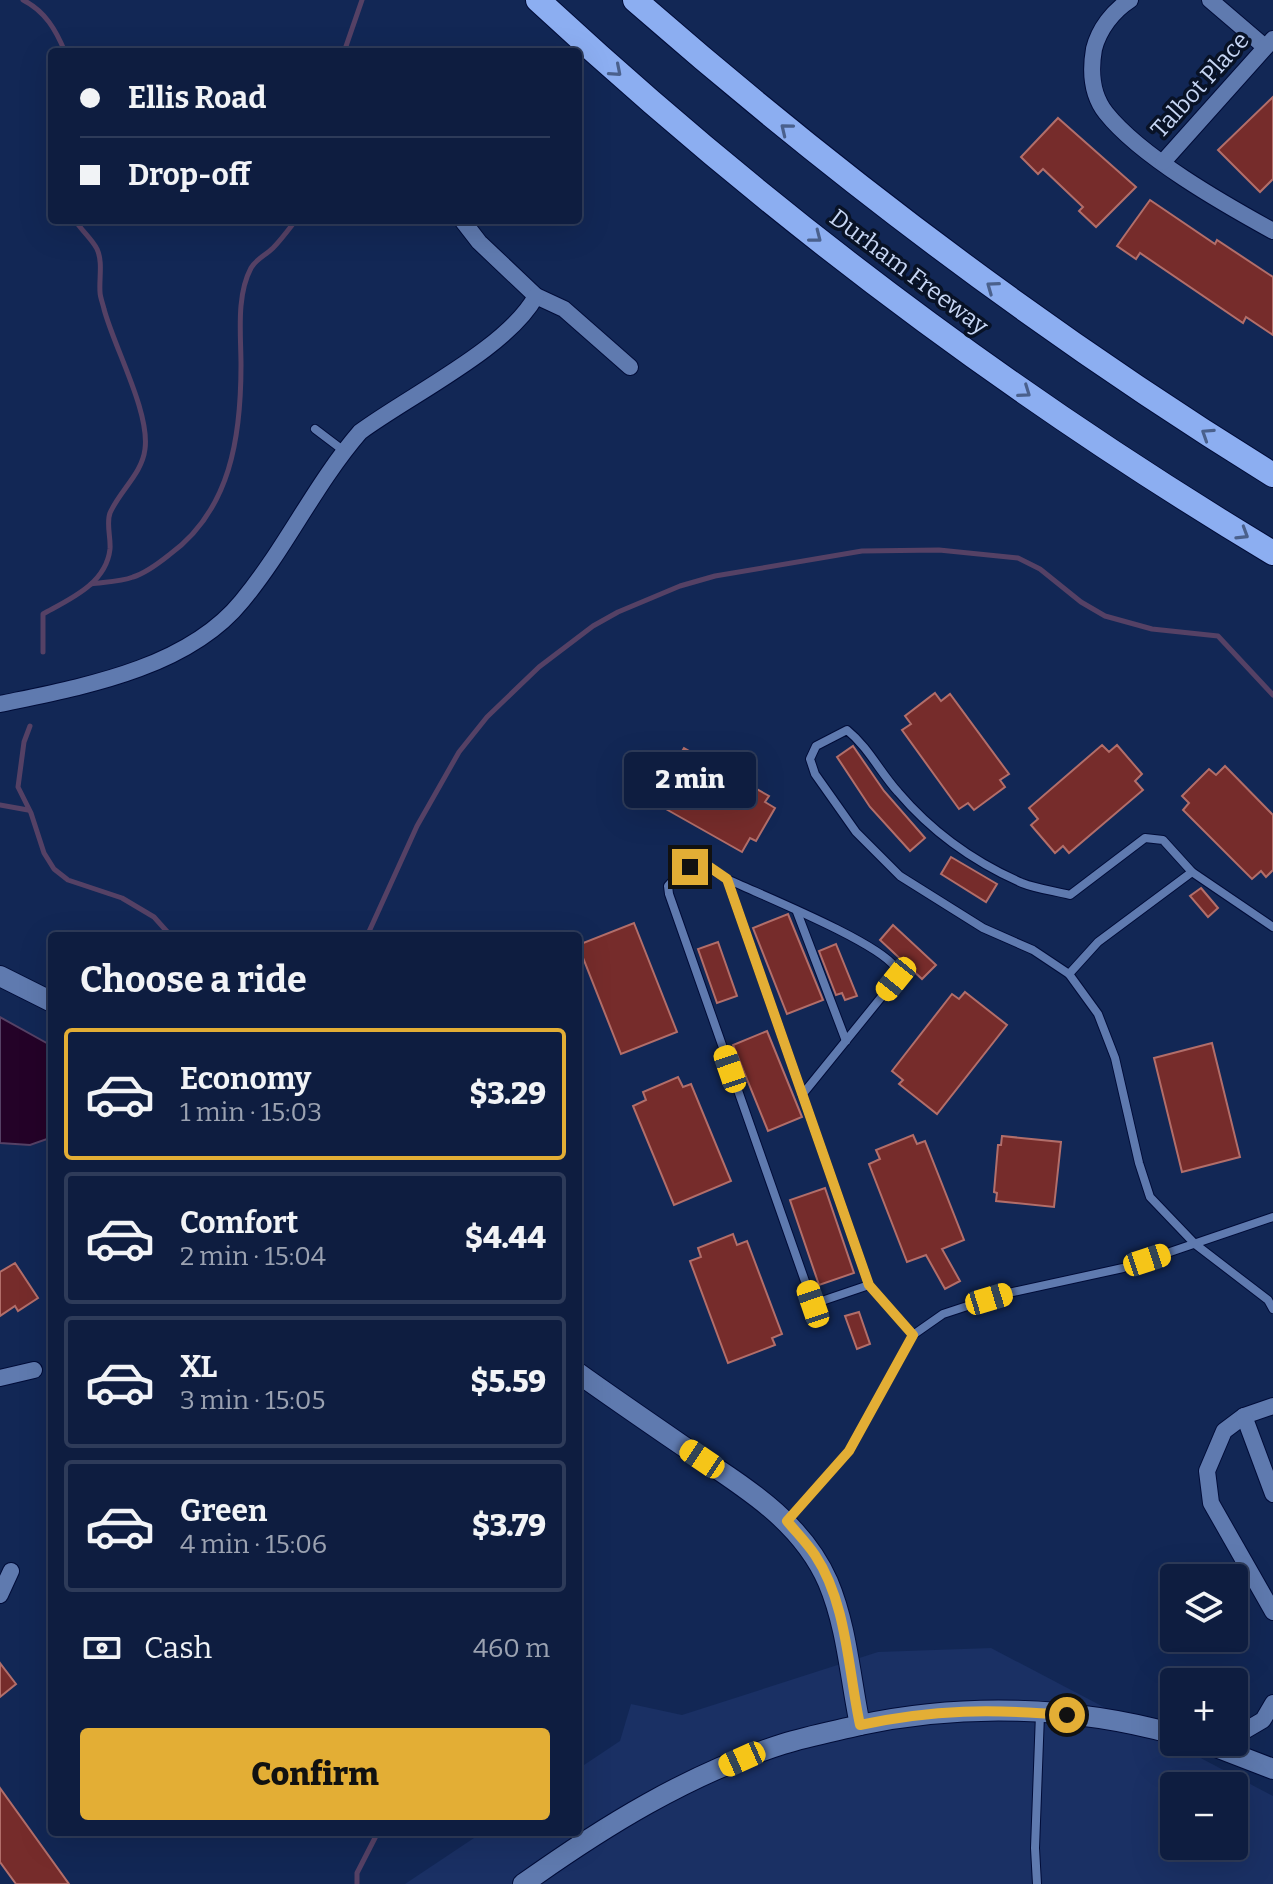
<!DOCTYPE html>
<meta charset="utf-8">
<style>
:root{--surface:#0e1d40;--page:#1c2a4b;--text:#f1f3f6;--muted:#9ba2b1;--line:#2e3b59;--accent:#e3ae35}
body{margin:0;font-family:Bitter,serif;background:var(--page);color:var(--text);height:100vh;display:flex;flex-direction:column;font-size:30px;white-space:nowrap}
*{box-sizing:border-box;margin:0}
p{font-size:26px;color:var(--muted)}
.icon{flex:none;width:44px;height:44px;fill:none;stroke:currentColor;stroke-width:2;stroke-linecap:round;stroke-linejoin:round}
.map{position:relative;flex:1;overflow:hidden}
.panel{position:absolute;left:48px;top:932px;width:534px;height:904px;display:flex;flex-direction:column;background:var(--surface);border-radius:8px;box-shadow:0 8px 32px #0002,0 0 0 2px var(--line)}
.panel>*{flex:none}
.top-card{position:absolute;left:48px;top:48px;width:534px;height:176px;border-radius:8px;box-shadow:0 8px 32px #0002,0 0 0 2px var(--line);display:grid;align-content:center;height:176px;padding:0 32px;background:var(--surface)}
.buttons{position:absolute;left:1160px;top:1564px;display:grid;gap:16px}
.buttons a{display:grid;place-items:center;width:88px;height:88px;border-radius:8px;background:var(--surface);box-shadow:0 8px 32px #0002,0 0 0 2px var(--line);font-size:40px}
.end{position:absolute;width:36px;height:36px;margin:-18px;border:10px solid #e3ae35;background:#111;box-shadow:0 0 0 4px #111}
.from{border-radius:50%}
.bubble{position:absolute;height:56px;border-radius:8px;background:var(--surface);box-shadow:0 8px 32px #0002,0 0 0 2px var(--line);font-size:26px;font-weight:800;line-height:56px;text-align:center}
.car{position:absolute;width:24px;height:48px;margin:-24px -12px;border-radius:10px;box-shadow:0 0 6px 2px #0007;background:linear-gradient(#f5c518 24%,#345 0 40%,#f5c518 0 76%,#345 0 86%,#f5c518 0)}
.top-card b{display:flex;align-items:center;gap:28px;height:76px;font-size:30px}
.top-card b+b{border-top:2px solid var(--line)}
.top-card i{width:20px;height:20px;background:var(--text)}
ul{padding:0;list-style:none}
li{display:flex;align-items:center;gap:24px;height:132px;margin:0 16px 12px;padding:0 16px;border:4px solid var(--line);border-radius:8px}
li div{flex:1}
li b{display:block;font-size:30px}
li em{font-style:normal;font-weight:800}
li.active{border-color:var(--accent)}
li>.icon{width:72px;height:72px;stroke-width:1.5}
h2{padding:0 32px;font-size:36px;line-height:96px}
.pay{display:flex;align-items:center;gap:20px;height:88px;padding:0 32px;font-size:30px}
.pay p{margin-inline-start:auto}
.action{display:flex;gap:16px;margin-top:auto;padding:16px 32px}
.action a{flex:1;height:92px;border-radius:8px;background:var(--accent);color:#111;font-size:32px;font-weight:800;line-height:92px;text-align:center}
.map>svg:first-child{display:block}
.built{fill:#1a3064;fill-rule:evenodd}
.water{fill:#240228;stroke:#554165;stroke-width:2}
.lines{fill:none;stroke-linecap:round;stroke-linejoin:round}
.stream{stroke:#554165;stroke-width:5}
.building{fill:#762c2b;stroke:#b26e6a;stroke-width:2}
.service-casing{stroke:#010c38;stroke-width:10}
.minor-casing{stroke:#010c38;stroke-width:18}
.tertiary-casing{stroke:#010c38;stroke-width:22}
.secondary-casing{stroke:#010c38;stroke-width:22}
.motorway-casing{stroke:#010c38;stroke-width:26}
.service{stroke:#5f7aaf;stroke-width:8}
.minor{stroke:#5f7aaf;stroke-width:16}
.tertiary{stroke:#5f7aaf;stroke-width:20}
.secondary{stroke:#5f7aaf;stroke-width:20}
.motorway{stroke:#8caef1;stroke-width:24}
.oneway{stroke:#4a608c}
.route{stroke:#e3ae35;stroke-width:10}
.labels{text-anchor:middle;stroke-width:7;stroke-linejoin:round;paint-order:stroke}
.street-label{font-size:24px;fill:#c6d5f3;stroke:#081226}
</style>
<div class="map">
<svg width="1273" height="1884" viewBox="0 0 1273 1884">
<rect width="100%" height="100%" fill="#122755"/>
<path class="built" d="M991,1648l282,148v88h-868l78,-52h95v-63l42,-28 11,-37 51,11 196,-63zM1174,1786h60v60h-60z"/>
<polygon class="water" points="0,1017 52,1046 52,1134 50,1138 30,1145 0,1143"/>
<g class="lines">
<g class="stream">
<path d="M23,0c22,11 33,30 42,52"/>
<polyline points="344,52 362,0"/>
<path d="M91,584c14,-2 29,-2 42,-7 13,-4 26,-14 36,-22 62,-45 72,-119 72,-190 0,-30 -5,-69 10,-97 5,-9 15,-13 22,-20 8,-8 16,-19 23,-28"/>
<path d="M43,652v-38c27,-15 63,-30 67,-65 1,-11 -4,-26 0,-36 10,-23 32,-39 35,-64 5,-37 -31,-102 -41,-140 -1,-5 -4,-12 -4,-17 -1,-14 3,-30 -3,-43 -5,-10 -16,-19 -22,-29"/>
<polyline points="30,726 24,742 18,787 31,813 44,853 54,869 68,880 122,898 154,917 171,936"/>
<polyline points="0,805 28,810"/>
<polyline points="367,936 417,826 459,752 487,717 539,667 593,626 618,612 680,586 715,576 862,551 939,550 1018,558 1040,569 1081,602 1105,616 1152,629 1218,636 1273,695"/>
<polyline points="357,1884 357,1873 378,1832"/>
</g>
</g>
<g class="building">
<polygon points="1273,97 1273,179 1260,192 1218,150"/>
<polygon points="1058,118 1136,187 1096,227 1079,211 1083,207 1043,169 1038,174 1021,157"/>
<polygon points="1150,200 1215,244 1217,240 1273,277 1273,335 1246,317 1243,323 1140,253 1136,259 1117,246"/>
<polygon points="935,693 941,701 950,694 1009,774 1000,780 1005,787 974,810 968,803 959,809 902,730 911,724 905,716"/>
<polygon points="1102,745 1109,752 1117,745 1142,774 1135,781 1143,790 1069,853 1063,846 1055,853 1031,825 1038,819 1029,808"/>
<polygon points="853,746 884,791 925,838 910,851 870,807 837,757"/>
<polygon points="684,748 769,796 765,802 775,808 756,841 750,838 742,852 657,804 660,799 650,793 669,759 675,763"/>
<polygon points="1225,766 1273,815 1273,870 1266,877 1261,871 1252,879 1183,810 1189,803 1182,796 1209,769 1216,775"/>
<polygon points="951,857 997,884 986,902 941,874"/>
<polygon points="1201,888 1218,908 1208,917 1190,896"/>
<polygon points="788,914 823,1000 787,1014 753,928"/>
<polygon points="634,923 677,1032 621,1054 578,945"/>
<polygon points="893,925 936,965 922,979 880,940"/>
<polygon points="718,942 737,996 717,1003 698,949"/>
<polygon points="836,944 857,996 845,1000 842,993 836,995 819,951"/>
<polygon points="965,992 1007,1025 937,1114 899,1084 903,1080 892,1071 952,994 959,999"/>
<polygon points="767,1031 802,1117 768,1131 733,1045"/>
<polygon points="1212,1043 1240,1157 1182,1172 1154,1058"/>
<polygon points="678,1077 683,1087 691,1084 731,1181 674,1205 633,1106 646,1100 643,1092"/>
<polygon points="913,1135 917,1144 925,1141 964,1240 942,1249 960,1281 945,1289 926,1255 907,1262 869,1164 880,1159 876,1150"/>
<polygon points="1002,1136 1061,1142 1054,1207 996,1201 997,1193 994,1192 998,1145 1001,1145"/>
<polygon points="825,1188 854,1273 819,1285 790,1200"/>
<polygon points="733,1234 737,1245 747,1241 782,1334 772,1338 775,1345 728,1363 690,1261 701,1257 698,1248"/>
<polygon points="15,1263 38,1298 18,1311 15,1306 0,1316 0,1272"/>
<polygon points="859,1312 870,1344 857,1349 845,1316"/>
<polygon points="0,1663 16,1684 0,1697"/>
<polygon points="0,1788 69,1884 16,1884 0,1862"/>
</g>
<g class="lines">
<g class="service-casing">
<g id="service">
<polyline points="315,429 344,451"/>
<path d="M1192,872l-29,-32 -18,-2 -75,57c-15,-4 -33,-6 -48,-12 -48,-21 -90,-51 -124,-91 -18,-20 -30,-45 -51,-62l-31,16 -6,13 5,15 41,58 44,44 83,52 50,22 36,24 29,40 17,44 24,105 11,34 45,47 73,56 5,9"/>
<path d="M727,879c34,16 149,62 168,88 3,5 2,6 1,12l-94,116"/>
<polyline points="797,912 846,1041"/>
<polyline points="1069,974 1098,942 1192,872 1273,927"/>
<path d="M869,1285l-56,19 -144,-410 -1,-8c21,-26 34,-24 59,-7l142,406 44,50"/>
<polyline points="787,1521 849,1451 913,1335 943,1314 1004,1294 1123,1268 1273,1217"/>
<polyline points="1037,1884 1035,1848 1040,1714"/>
</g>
</g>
<g class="minor-casing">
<g id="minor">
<path d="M1130,0c-17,11 -31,29 -36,49 -4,23 -3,45 12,64 35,44 118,91 167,118"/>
<polyline points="1210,0 1265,47"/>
<polyline points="1163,162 1273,39"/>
<polyline points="462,220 479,242 536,296 564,309 630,367"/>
<path d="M0,704c81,-17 187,-35 242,-103 44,-53 73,-117 118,-169 50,-37 148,-84 176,-136"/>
<polyline points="0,1378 34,1370"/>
<polyline points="1273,1406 1244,1416 1224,1431 1207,1471 1211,1503 1273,1612"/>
<polyline points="1244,1416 1273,1494"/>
<polyline points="0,1595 11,1571"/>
<polyline points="1234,1737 1263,1720 1273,1703"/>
</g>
</g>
<g class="tertiary-casing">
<path id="tertiary" d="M523,1884c80,-57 165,-110 260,-140 25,-8 52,-13 77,-19"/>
</g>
<g class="secondary-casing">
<g id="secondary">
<polyline points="0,976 52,1002"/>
<path d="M578,1373c35,25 70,49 105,73 56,38 117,72 145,136 19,45 22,95 32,143 103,-22 213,-19 314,9"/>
<polyline points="1203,1742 1273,1769"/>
</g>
</g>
<g class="motorway-casing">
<g id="motorway">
<path d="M538,0c225,209 472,395 735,553"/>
<path d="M635,0c200,175 412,335 638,475"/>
</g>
</g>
<use href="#service" class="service"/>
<use href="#minor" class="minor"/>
<use href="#tertiary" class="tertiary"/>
<use href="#secondary" class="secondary"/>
<use href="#motorway" class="motorway"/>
</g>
<defs><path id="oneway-chevron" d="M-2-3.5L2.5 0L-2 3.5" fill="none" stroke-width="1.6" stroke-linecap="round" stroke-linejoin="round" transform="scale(2)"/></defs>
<g class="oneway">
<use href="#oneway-chevron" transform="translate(616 71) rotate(41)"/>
<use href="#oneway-chevron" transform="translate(786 129) rotate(-141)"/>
<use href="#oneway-chevron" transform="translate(816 237) rotate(38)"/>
<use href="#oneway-chevron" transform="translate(992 287) rotate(-144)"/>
<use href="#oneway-chevron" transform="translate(1025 392) rotate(35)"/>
<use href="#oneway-chevron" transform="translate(1207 434) rotate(-147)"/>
<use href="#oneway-chevron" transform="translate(1243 534) rotate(32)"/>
</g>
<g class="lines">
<path class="route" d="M690,867l18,-1 19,13 142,406 44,50 -64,116 -62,70c9,11 20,22 28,34 32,48 33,115 45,170 75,-16 132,-16 207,-10"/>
</g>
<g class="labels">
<g class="street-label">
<text transform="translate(1200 85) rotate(-48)" y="8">Talbot Place</text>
<text transform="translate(909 272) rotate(37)" y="8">Durham Freeway</text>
</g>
</g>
</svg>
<div class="buttons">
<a><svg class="icon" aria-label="layers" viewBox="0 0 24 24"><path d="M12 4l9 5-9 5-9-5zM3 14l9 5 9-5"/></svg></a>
<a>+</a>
<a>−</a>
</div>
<i class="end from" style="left:1067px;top:1715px"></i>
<i class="end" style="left:690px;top:867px"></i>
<div class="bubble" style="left:624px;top:752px;width:132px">2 min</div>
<i class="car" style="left:896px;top:979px;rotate:219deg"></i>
<i class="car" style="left:730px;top:1069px;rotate:341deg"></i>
<i class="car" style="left:1147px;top:1260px;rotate:72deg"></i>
<i class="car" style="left:989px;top:1299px;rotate:73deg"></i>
<i class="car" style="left:813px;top:1304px;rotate:341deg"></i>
<i class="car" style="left:702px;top:1459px;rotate:304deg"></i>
<i class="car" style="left:742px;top:1759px;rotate:246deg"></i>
<div class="top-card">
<b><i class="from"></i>Ellis Road</b>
<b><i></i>Drop-off</b>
</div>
<section class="panel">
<h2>Choose a ride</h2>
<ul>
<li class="active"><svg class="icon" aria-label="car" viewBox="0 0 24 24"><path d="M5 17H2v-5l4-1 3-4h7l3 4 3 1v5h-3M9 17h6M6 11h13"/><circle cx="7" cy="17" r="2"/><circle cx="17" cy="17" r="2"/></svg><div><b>Economy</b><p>1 min · 15:03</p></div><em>$3.29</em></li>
<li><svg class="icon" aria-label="car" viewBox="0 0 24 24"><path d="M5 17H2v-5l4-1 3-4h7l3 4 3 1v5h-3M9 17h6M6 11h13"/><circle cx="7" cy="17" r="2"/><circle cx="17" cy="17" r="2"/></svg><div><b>Comfort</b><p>2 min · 15:04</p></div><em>$4.44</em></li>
<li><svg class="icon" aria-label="car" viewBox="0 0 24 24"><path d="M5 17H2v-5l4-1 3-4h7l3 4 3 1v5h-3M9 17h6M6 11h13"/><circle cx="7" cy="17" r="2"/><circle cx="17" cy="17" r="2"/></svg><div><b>XL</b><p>3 min · 15:05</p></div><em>$5.59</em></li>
<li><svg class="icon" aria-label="car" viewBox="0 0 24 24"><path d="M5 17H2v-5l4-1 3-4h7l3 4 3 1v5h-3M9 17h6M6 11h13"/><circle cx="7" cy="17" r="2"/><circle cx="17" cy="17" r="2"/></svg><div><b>Green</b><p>4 min · 15:06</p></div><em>$3.79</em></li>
</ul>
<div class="pay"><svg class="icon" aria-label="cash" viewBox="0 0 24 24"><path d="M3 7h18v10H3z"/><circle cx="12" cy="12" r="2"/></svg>Cash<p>460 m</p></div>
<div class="action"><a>Confirm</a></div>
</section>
</div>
